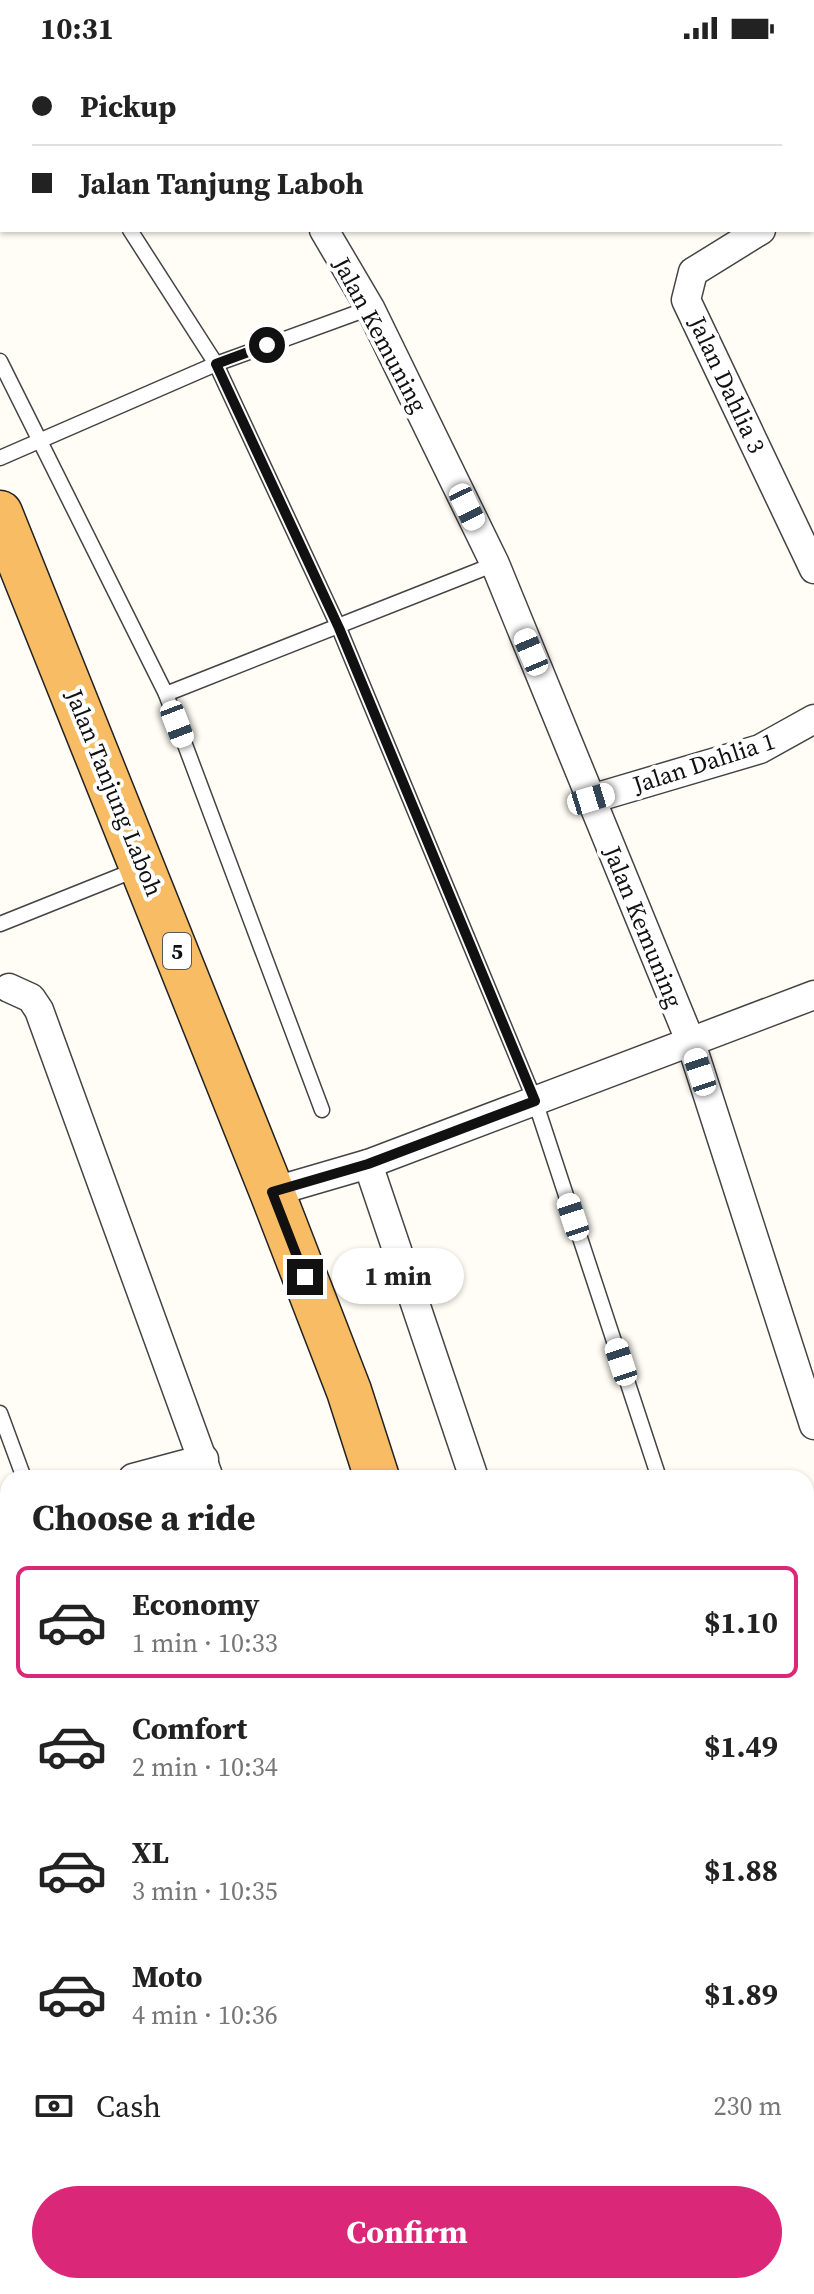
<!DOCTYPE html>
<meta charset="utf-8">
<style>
:root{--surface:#fff;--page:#f6f6f6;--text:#222;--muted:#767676;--line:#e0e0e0;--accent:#db2777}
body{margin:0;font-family:"Source Serif 4",serif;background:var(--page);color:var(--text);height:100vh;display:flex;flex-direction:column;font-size:30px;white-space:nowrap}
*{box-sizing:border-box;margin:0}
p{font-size:26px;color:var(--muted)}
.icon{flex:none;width:44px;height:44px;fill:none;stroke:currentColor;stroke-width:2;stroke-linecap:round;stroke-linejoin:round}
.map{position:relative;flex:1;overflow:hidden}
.side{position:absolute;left:0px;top:1414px;width:814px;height:824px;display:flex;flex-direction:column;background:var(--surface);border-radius:24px 24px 0 0;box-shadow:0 2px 6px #0004}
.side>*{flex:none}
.guide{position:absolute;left:0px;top:0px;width:814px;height:176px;box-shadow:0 2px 6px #0004;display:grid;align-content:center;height:176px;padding:0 32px;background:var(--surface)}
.end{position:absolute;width:36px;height:36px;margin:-18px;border:10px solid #111;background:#fff;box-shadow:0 0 0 4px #fff}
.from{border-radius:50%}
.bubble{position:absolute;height:56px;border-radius:28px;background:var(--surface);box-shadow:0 2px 6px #0004;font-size:26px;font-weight:700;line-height:56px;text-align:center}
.car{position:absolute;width:24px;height:48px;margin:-24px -12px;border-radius:10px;box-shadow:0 0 6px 2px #0007;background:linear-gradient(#fff 24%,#345 0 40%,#fff 0 76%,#345 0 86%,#fff 0)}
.guide b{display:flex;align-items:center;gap:28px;height:76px;font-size:30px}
.guide b+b{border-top:2px solid var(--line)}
.guide i{width:20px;height:20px;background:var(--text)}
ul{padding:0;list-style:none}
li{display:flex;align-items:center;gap:24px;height:112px;margin:0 16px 12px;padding:0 16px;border:4px solid transparent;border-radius:12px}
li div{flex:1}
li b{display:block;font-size:30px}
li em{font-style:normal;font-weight:700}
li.current{border-color:var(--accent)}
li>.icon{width:72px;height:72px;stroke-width:1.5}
h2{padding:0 32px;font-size:36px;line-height:96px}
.pay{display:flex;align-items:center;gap:20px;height:88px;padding:0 32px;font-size:30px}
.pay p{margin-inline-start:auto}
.action{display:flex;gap:16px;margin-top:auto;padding:16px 32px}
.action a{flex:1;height:92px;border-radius:48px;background:var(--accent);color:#fff;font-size:32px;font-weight:700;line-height:92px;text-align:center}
.status{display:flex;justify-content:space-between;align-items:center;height:56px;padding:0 40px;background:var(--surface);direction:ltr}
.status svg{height:22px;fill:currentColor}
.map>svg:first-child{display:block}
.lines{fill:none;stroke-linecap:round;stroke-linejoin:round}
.service-casing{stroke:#444;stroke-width:17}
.minor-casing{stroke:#444;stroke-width:31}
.trunk-casing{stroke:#222;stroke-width:47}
.service{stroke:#fff;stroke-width:14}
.minor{stroke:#fff;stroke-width:28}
.trunk{stroke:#f7bc64;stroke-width:44}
.route{stroke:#111;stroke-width:10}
.labels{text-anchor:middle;stroke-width:8;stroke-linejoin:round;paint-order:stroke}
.shield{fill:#fff;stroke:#585858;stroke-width:2}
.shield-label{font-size:22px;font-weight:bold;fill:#111}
.street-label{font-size:24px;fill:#111;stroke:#fff}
</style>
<div class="status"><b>10:31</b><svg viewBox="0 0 49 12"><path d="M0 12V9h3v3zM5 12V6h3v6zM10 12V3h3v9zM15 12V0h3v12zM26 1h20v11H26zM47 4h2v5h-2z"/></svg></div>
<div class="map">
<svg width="814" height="2238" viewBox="0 0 814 2238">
<rect width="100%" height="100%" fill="#fffdf5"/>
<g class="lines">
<g class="service-casing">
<g id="service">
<polyline points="29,0 30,2"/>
<polyline points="439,0 440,2"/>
<polyline points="130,174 216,308 339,572 535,1045 659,1422"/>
<polyline points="0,305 166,638 322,1054"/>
<polyline points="0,402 216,308 370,252"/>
<polyline points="166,638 495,508"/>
<polyline points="0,868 140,812"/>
<polyline points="0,1357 24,1422"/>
<polyline points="806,1540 814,1537"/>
</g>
</g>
<g class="minor-casing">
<g id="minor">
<polyline points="224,0 226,2"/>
<polyline points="476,2 479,0"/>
<polyline points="812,143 814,142"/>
<polyline points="324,174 370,252 495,508 691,987 814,1369"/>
<polyline points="761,174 693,216 686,244 814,513"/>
<polyline points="591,743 760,693 814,663"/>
<polyline points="9,932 31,942 39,954 209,1422"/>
<polyline points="368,1108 474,1422"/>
<polyline points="272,1136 368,1108 814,939"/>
<polyline points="133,1422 204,1403"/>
<polyline points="0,1458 8,1456"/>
<polyline points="0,2026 8,2054"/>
<polyline points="806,2138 814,2137"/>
<polyline points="388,2230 389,2238"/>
<polyline points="621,2230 622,2238"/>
<polyline points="0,2233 8,2229"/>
</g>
</g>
<g class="trunk-casing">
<g id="trunk">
<polyline points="0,457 272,1136 349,1335 377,1422"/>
<polyline points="510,2230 510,2238"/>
</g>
</g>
<use href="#service" class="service"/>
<use href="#minor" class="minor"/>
<use href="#trunk" class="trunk"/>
</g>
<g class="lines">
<polyline class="route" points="267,289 216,308 339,572 535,1045 368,1108 272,1136 305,1221"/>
</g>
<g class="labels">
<rect class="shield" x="163" y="877" width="28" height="36" rx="6"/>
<g class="shield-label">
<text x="177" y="903">5</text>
</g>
<g class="street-label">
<text transform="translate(380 279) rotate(62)" y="8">Jalan Kemuning</text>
<text transform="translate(727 329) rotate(65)" y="8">Jalan Dahlia 3</text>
<text transform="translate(704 707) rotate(-18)" y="8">Jalan Dahlia 1</text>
<text transform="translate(114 737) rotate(68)" y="8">Jalan Tanjung Laboh</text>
<text transform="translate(643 871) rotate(68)" y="8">Jalan Kemuning</text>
</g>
</g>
</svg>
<i class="end from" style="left:267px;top:289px"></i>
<i class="end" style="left:305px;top:1221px"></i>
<div class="bubble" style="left:332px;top:1192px;width:132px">1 min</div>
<i class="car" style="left:467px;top:451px;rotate:154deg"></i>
<i class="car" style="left:531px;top:596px;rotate:337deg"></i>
<i class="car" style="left:177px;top:668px;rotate:159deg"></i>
<i class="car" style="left:591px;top:743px;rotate:73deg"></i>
<i class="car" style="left:700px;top:1016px;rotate:342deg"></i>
<i class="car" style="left:573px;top:1161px;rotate:342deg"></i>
<i class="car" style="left:621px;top:1306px;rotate:342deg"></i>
<div class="guide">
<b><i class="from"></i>Pickup</b>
<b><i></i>Jalan Tanjung Laboh</b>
</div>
<section class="side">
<h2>Choose a ride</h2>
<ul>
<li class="current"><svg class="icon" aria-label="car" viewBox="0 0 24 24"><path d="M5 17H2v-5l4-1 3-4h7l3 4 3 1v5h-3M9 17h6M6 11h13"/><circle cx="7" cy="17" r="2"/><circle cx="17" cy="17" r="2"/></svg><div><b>Economy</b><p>1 min · 10:33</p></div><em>$1.10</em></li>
<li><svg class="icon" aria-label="car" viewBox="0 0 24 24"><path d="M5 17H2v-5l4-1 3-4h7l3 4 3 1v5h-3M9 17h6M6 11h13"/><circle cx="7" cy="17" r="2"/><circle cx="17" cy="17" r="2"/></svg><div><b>Comfort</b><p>2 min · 10:34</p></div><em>$1.49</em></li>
<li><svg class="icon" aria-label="car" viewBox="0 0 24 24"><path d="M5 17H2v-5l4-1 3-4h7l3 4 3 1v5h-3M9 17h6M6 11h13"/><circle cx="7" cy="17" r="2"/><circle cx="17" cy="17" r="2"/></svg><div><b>XL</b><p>3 min · 10:35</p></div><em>$1.88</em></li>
<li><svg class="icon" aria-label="car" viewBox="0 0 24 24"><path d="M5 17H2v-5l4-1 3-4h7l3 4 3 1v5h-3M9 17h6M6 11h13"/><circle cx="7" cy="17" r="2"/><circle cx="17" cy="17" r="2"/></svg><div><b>Moto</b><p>4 min · 10:36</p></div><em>$1.89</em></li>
</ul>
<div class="pay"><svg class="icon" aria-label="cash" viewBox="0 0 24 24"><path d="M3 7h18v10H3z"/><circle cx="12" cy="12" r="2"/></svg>Cash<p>230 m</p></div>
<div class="action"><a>Confirm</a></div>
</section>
</div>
